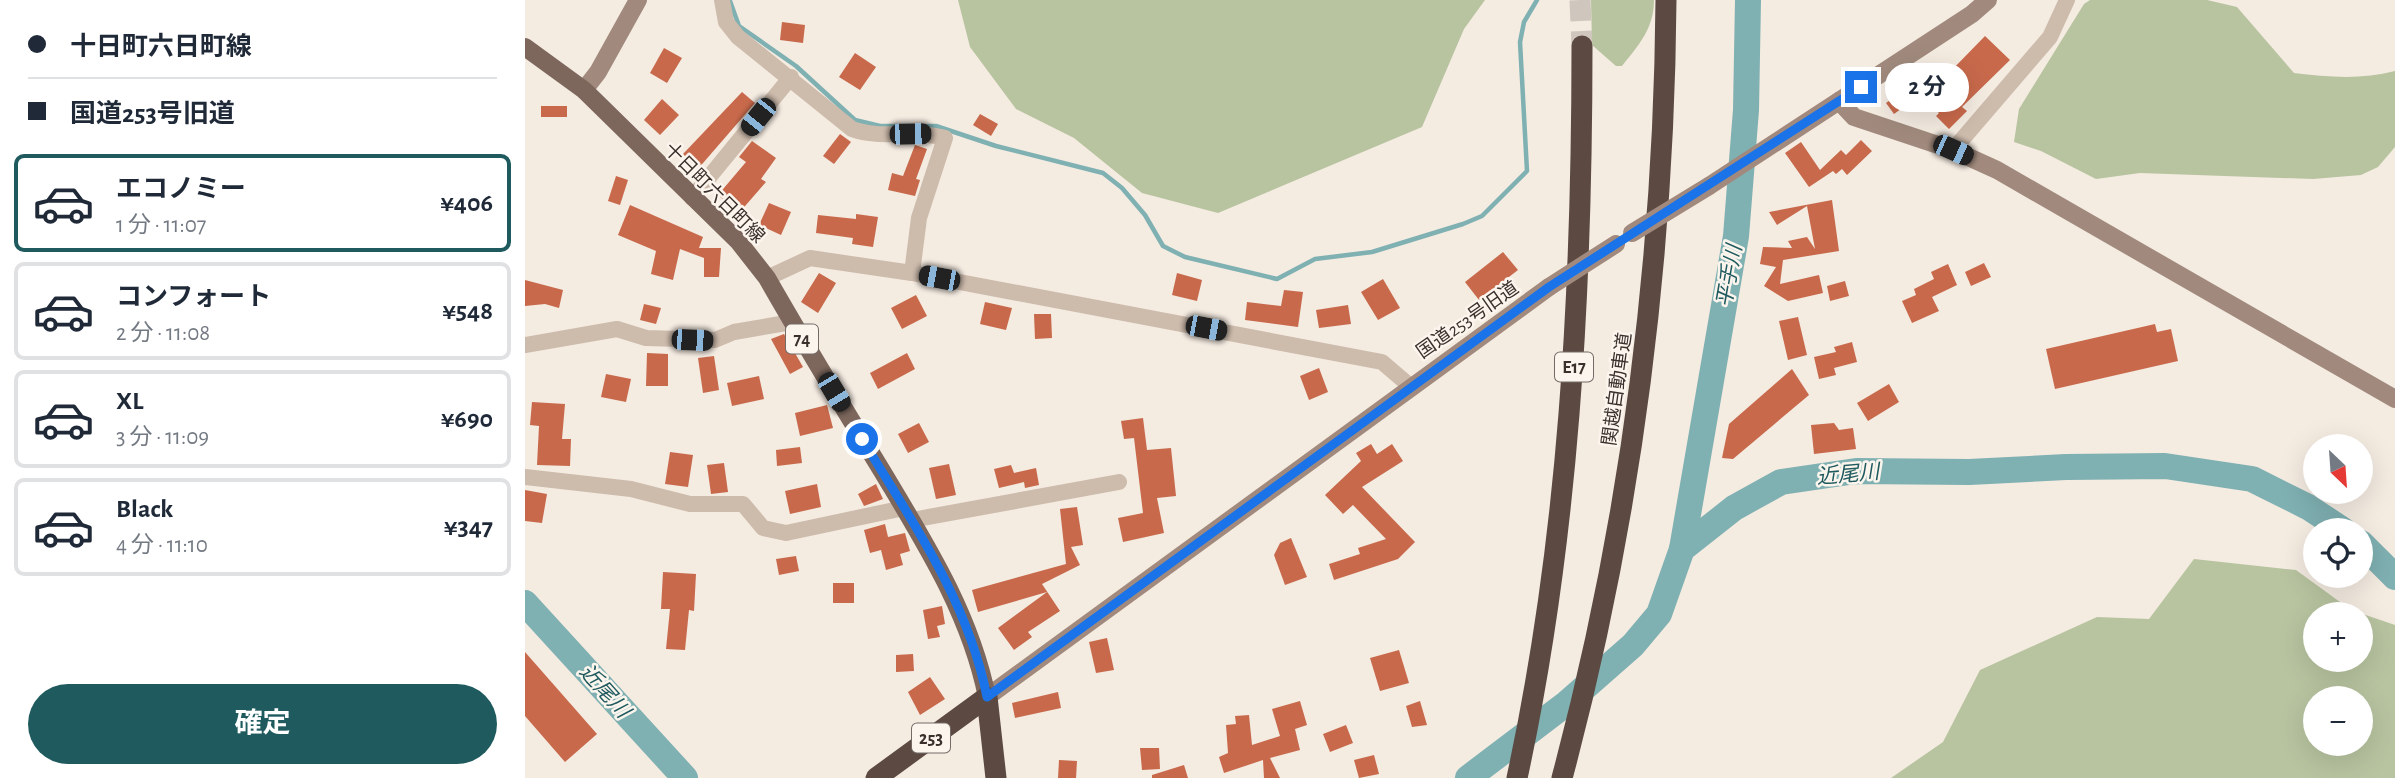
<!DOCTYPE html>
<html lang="ja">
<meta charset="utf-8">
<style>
:root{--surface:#fff;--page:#f6f6f7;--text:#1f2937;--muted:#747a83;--line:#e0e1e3;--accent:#1f5a5e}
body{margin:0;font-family:"Alegreya Sans","Noto Sans JP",sans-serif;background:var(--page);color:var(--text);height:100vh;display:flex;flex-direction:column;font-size:26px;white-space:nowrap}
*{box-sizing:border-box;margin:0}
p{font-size:23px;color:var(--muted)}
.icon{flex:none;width:38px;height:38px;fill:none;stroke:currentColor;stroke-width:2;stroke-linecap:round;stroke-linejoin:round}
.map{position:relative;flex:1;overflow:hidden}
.side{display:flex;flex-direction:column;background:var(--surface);width:525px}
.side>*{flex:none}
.hud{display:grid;align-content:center;height:154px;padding:0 28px;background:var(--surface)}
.needle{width:46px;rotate:155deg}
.tools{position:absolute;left:1778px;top:434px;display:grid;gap:14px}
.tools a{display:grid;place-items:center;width:70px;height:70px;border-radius:50%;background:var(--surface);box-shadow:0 7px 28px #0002;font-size:35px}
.end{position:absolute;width:32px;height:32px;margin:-16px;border:9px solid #1a73e8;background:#fff;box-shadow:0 0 0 4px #fff}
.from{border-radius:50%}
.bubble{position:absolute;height:49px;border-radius:24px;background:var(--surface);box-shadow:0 7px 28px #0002;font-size:23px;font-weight:700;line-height:49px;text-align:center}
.car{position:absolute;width:21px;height:42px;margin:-21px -10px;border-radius:9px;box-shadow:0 0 5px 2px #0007;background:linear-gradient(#222 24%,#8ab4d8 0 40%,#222 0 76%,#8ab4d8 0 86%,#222 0)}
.hud b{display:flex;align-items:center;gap:24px;height:66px;font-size:26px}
.hud b+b{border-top:2px solid var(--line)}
.hud i{width:18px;height:18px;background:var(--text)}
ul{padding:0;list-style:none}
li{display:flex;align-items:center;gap:21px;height:98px;margin:0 14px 10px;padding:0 14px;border:4px solid var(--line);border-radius:10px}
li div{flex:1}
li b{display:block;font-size:26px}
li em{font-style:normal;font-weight:700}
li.current{border-color:var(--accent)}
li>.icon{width:63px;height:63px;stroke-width:1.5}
.cta{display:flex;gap:14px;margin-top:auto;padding:14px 28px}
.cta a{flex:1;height:80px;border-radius:42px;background:var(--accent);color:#fff;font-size:28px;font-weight:700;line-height:80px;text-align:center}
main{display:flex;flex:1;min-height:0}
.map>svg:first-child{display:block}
.green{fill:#b8c4a0;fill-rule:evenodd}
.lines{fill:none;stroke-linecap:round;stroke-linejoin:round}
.stream{stroke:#7fb0b2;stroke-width:4.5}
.river{stroke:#7fb0b2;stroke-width:26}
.building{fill:#c8694b}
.highway-tunnel{stroke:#cfc6bd;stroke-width:21;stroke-dasharray:21 10;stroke-linecap:butt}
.street{stroke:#cdbbac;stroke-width:16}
.secondary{stroke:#a18a7d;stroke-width:18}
.primary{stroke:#7d675c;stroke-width:18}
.highway{stroke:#5c4a42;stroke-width:21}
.secondary-bridge{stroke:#a18a7d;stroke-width:18}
.route{stroke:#1a73e8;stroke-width:9}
.labels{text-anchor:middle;stroke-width:5;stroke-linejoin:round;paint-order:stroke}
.shield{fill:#fbf5ee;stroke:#756b66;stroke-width:2}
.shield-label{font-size:18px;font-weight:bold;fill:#3b302b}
.street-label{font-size:19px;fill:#3b302b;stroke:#fbf5ee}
.water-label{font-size:21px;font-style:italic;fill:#1f5a5e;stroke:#fbf5ee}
</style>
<main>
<section class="side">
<div class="hud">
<b><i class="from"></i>十日町六日町線</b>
<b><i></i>国道253号旧道</b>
</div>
<ul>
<li class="current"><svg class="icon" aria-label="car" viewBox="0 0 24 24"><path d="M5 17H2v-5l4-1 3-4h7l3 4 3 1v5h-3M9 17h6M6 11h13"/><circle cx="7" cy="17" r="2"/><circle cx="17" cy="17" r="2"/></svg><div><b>エコノミー</b><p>1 分 · 11:07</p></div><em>¥406</em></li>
<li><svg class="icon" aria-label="car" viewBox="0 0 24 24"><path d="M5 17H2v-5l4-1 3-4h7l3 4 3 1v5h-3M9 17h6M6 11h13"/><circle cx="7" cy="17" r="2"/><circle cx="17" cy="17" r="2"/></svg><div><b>コンフォート</b><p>2 分 · 11:08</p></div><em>¥548</em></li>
<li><svg class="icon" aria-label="car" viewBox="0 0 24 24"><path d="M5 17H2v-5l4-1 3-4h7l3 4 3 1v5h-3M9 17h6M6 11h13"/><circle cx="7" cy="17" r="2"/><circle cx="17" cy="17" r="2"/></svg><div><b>XL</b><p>3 分 · 11:09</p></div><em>¥690</em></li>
<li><svg class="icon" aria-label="car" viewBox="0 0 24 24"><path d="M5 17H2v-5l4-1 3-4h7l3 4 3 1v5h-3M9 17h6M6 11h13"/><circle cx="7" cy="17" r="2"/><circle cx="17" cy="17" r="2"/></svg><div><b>Black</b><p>4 分 · 11:10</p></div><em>¥347</em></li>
</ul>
<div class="cta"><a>確定</a></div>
</section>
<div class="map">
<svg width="1870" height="778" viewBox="0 0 1870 778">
<rect width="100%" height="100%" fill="#f4ebe1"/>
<g class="green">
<polygon points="433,0 960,0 939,29 897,127 693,213 617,193 549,138 491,109 445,47"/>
<path d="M1066,0h63c0,28 -15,45 -32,66h-6l-24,-21z"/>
<path d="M1565,0h117l30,7 57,66c34,4 67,7 101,-2v76l-17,20 -17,8 -48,4 -173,-6 -44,6 -55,-28 -27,-9 5,-33 65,-105z"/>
<path d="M1669,559l102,11 55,40 44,15v153h-504l52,-36 37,-72 117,-53 52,2zM1790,614h46v46h-46zM1790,698h46v46h-46z"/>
</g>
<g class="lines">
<polyline class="stream" points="205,1 214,26 271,66 330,120 355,126 411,126 471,146 578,173 597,188 620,215 638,246 660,257 752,279 790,259 847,252 938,224 957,216 1002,171 995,42 999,22 1012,0"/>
<g class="river">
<polyline points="1836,543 1870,577"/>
<polyline points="1157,549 1211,236 1221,110 1223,0"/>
<polyline points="0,603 160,778"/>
<polyline points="943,778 1042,703 1108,645 1134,614 1157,549 1209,508 1256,482 1331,471 1444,472 1541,467 1640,466 1727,479 1783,507 1818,530"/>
</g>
</g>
<g class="building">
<polygon points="257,22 280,25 278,43 255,40"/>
<polygon points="1460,36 1485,60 1437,107 1442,111 1424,129 1411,116 1414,113 1403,102 1427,78 1423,74"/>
<polygon points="139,48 157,58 142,83 125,73"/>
<polygon points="330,53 351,67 335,90 314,77"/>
<polygon points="1390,82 1398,93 1369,114 1361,103"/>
<polygon points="217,92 230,103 172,170 158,154"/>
<polygon points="137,99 154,115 135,135 119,120"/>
<rect x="16" y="106" width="26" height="11"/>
<polygon points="455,114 473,124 466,136 448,125"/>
<polygon points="315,134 326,142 309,164 298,156"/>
<polygon points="1336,140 1347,151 1322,175 1317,169 1311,174 1308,171 1284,187 1260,153 1276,142 1295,170 1316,150 1321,155"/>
<polygon points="227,141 251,158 236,179 241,182 214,213 193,195 221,162 214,157"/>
<polygon points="390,145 402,149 391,179 395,180 390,196 363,190 367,173 378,176"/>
<polygon points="91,176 103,180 95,205 83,201"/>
<polygon points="1307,200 1314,251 1258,260 1255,284 1294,275 1298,293 1263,301 1239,286 1251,267 1235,264 1238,247 1267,248 1263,241 1282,237 1290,249 1282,206 1252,225 1244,212"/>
<polygon points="244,203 266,212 256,235 234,225"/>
<polygon points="105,205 178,237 174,248 196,248 194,277 179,277 179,258 155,249 148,280 126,274 131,251 93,235"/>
<polygon points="331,214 353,217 348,247 327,244 328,238 291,233 293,215 331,219"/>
<polygon points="978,252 993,270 954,300 940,282"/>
<polygon points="1459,263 1466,277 1446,286 1440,272"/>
<polygon points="1423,264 1432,285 1407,297 1414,311 1387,323 1377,301 1391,295 1389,289 1409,279 1406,272"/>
<polygon points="294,273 311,283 293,313 276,302"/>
<polygon points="652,273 677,280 672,301 647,295"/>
<polygon points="858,279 875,308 853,320 836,292"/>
<polygon points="0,280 38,290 34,308 20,304 0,306"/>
<polygon points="1320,281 1324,296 1305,301 1302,286"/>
<polygon points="759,290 778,292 773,327 720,320 722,302 756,306"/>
<polygon points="391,295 402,316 377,329 366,308"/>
<polygon points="460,302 487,308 481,330 455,324"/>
<polygon points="119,304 136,308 131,324 115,320"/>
<polygon points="823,305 826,324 794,328 791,310"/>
<polygon points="509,314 526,314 527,338 510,339"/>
<polygon points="1273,317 1282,355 1263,360 1254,321"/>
<polygon points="1630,324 1632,332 1646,329 1653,361 1530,389 1521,349"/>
<polygon points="259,334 278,367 265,374 246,339"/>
<polygon points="1327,342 1332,362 1309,368 1311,375 1294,379 1289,357 1311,352 1309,347"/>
<polygon points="122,353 143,354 143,386 121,386"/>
<polygon points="382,353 390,369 353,389 345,373"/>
<polygon points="189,356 194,390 178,393 173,358"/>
<polygon points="794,368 803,392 784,400 775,376"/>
<polygon points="1267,369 1284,395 1208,459 1197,458 1204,424"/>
<polygon points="81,374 106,379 101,402 76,397"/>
<polygon points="234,376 239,399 207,406 202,383"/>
<polygon points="1364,384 1374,402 1343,421 1332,403"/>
<polygon points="7,402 40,404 37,439 46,439 45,466 12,465 14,426 5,425"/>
<polygon points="302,405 308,428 275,436 270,413"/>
<polygon points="618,418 622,450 646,448 651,496 632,498 639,533 598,542 593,518 618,513 609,438 599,439 596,421"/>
<polygon points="394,423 404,442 383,453 373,434"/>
<polygon points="1309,423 1314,430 1328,428 1331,449 1289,454 1286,425"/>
<polygon points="846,444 852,454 867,444 878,461 837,487 890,542 873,559 809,580 804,564 835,554 833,548 861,539 828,505 818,514 800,495 836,461 831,453"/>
<polygon points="275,447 277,463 252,466 251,450"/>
<polygon points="145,452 168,455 163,487 140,484"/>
<polygon points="199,463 203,492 186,494 182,465"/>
<polygon points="424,464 431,495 411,499 404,468"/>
<polygon points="486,465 489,473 511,468 514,485 500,488 499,482 474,488 469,469"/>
<polygon points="292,484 296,507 265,514 260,491"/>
<polygon points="351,484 358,499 339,506 333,494"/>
<polygon points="0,490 22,494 17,523 0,521"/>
<polygon points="552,507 558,545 546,547 555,565 517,584 535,611 503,632 507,637 489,650 473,628 522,592 453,612 447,590 541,564 535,509"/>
<polygon points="360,524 363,537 380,533 385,551 375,554 378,565 361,570 356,550 345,553 339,530"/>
<polygon points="766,538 782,577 760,585 749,555 755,543"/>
<polygon points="271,556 274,571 254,575 251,559"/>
<polygon points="138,572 171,574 169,611 164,610 160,650 141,649 145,609 136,609"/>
<rect x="308" y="583" width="21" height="20"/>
<polygon points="417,606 420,624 412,626 415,637 403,639 398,610"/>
<polygon points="582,638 589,670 571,673 564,642"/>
<polygon points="874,650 884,683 855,691 845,658"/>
<polygon points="0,652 72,734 40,762 0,716"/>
<polygon points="388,654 389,671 371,672 371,655"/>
<polygon points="405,677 420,699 395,715 383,692"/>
<polygon points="533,692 536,708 490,718 487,703"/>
<polygon points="775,701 782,725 770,729 775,750 745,758 755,778 739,778 738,760 699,773 694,757 703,753 701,725 711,724 710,716 724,715 727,745 755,736 747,709"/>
<polygon points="895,701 902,725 887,727 881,706"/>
<polygon points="821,725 828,743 805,752 798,734"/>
<polygon points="615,748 634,748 635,769 617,770"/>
<polygon points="849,755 854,774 834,778 829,760"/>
<polygon points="534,760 552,761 551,778 533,778"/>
<polygon points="659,765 663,778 627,778 627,775"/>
</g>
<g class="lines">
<polyline class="highway-tunnel" points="1055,0 1057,46"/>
<g class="street">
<path d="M197,0l4,22 12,15 114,92c30,11 63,0 93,9l-26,80 -7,55"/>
<polyline points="1428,150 1525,37 1542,0"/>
<polyline points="167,198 266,77"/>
<polyline points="242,278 285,258 387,273 857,362 885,386"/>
<polyline points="0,345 92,329 121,338 190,340 209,332 267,322"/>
<polyline points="0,477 106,489 165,504 218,504 238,528 261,533 379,508"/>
<polyline points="387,520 594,482"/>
</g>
<g class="secondary">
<polyline points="59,90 73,72 113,0"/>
<polyline points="1314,101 1329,117 1428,150 1472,170 1870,399"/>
<polyline points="1184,186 1447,14 1463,0"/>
<polyline points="462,697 1024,287"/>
</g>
<path class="primary" d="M0,47l59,43 154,151 29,37c37,65 76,129 115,193 43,72 88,142 105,226"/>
<g class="highway">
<polyline points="351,778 462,697 471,778"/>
<path d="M992,778c52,-240 65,-487 65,-732"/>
<path d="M1037,778c68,-254 102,-515 104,-778"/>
</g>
<g class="secondary-bridge">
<polyline points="1107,233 1184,186"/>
<polyline points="1024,287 1091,244"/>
</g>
</g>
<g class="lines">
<path class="route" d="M337,439c50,82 106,162 125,258l562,-410 312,-200"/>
</g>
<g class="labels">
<g class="shield">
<rect x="261" y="324.5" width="32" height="29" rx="5"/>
<rect x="1030" y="352.5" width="38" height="29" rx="5"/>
<rect x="387" y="723.5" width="38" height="29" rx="5"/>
</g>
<g class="shield-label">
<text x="277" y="345">74</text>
<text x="1049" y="373">E17</text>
<text x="406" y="744">253</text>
</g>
<g class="street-label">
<text transform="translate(190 192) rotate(45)" y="7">十日町六日町線</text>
<text transform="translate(942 319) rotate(-35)" y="7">国道253号旧道</text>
<text transform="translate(1091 389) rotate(-82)" y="7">関越自動車道</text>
</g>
<g class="water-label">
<text transform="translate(1204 276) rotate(-80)" y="7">平手川</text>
<text transform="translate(1323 474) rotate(-5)" y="7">近尾川</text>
<text transform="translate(80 691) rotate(48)" y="7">近尾川</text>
</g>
</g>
</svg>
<div class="tools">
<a><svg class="needle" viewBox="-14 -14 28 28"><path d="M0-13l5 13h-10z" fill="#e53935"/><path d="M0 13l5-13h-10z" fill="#747a83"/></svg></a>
<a><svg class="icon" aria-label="locate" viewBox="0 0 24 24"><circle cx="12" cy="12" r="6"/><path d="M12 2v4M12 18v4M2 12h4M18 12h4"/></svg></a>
<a>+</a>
<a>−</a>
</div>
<i class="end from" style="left:337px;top:439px"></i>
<i class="end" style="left:1336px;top:87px"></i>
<div class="bubble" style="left:1360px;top:63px;width:84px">2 分</div>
<i class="car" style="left:233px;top:117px;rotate:219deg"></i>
<i class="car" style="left:385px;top:134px;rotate:89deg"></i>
<i class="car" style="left:1428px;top:150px;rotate:114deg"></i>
<i class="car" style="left:414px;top:278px;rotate:281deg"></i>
<i class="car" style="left:681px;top:328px;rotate:101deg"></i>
<i class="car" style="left:167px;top:340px;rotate:92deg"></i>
<i class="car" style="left:309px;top:392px;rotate:149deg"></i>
</div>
</main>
